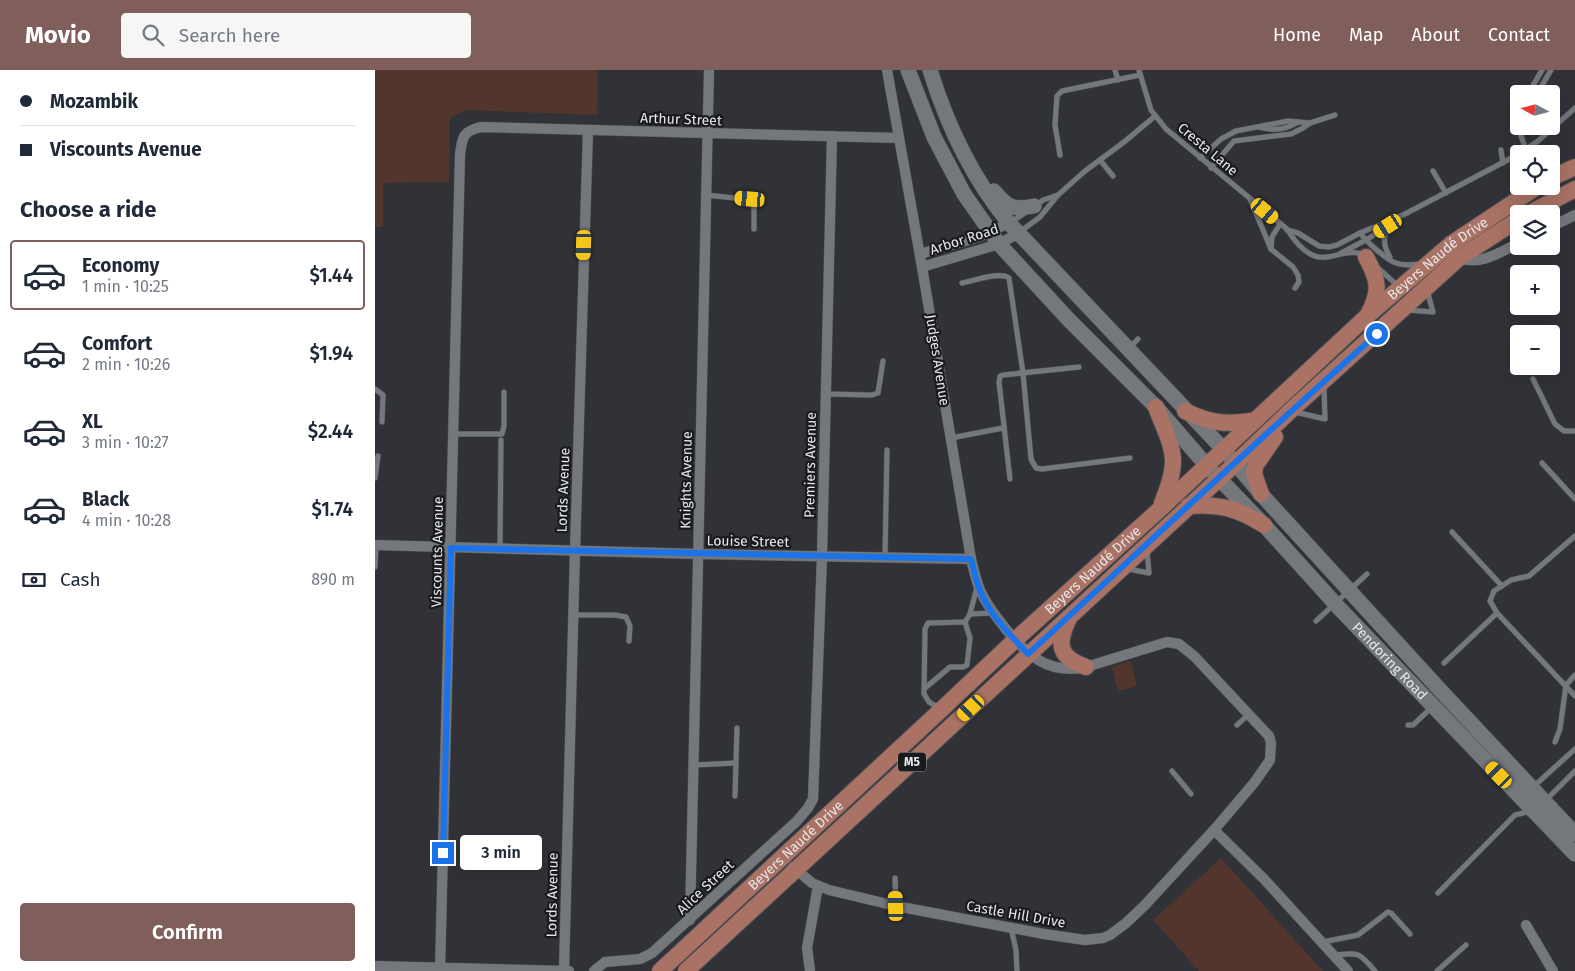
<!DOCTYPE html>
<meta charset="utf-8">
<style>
:root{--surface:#fff;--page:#f6f6f7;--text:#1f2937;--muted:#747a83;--line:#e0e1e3;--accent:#7f5e5b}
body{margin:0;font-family:"Fira Sans",sans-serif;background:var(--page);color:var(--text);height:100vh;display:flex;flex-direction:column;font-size:19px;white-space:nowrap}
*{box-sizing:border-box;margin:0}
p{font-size:16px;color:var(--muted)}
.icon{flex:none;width:28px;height:28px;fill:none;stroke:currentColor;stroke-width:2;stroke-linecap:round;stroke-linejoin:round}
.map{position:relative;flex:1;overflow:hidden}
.side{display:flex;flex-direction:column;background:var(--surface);width:375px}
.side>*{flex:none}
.banner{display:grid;align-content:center;height:110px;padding:0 20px;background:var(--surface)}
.needle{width:32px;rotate:277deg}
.tools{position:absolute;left:1135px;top:15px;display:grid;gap:10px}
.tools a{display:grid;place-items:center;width:50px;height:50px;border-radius:5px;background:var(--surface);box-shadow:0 5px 20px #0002;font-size:25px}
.end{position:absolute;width:22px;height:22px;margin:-11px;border:6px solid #1a73e8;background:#fff;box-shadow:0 0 0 2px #fff}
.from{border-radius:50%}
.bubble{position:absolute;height:35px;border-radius:5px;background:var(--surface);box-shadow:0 5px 20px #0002;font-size:16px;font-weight:600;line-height:35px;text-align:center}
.car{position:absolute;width:15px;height:30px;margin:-15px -8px;border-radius:6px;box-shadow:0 0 4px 1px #0007;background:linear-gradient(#f5c518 24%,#345 0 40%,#f5c518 0 76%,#345 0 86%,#f5c518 0)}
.banner b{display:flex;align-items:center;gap:18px;height:48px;font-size:19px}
.banner b+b{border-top:1px solid var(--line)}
.banner i{width:12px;height:12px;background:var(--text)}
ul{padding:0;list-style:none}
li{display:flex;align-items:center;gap:15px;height:70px;margin:0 10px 8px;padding:0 10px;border:2px solid transparent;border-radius:5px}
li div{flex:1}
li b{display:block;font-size:19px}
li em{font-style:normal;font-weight:600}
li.current{border-color:var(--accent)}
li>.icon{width:45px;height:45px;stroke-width:1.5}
h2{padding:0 20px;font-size:22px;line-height:60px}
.pay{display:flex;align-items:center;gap:12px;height:55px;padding:0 20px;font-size:19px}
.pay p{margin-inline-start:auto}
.action{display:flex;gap:10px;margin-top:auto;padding:10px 20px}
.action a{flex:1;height:58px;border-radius:5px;background:var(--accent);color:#fff;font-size:20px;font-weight:600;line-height:58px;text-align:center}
header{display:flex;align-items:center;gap:30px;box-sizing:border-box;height:70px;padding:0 25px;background:var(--accent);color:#fff}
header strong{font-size:24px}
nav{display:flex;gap:28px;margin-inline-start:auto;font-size:18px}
.search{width:350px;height:45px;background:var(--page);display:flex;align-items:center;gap:12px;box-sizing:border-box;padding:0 18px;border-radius:5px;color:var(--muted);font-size:19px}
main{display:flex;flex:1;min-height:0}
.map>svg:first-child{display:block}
.green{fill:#52352c}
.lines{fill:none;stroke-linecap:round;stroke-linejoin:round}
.service-casing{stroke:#4e4f53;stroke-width:6}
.minor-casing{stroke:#4e4f53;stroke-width:11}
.secondary-casing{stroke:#4e4f53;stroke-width:16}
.primary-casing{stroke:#4e4f53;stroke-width:18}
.service{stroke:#74777b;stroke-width:5}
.minor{stroke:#74777b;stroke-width:10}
.secondary{stroke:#74777b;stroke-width:15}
.primary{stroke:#a97264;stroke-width:16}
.route{stroke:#1a73e8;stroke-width:6}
.labels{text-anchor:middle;stroke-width:4.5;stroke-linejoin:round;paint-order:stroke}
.shield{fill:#191a1c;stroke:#a8aaac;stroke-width:1}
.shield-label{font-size:12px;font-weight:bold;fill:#e6e7ea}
.street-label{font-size:14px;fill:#e6e7ea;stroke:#191a1c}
</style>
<header>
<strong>Movio</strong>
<div class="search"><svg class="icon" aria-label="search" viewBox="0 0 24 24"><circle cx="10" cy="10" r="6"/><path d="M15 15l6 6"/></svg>Search here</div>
<nav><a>Home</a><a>Map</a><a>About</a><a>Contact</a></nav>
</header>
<main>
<section class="side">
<div class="banner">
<b><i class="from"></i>Mozambik</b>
<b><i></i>Viscounts Avenue</b>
</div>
<h2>Choose a ride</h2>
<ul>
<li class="current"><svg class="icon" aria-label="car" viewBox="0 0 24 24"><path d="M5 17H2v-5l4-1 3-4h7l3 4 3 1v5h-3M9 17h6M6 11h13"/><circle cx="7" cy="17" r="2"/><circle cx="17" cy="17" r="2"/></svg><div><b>Economy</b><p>1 min · 10:25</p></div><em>$1.44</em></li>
<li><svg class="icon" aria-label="car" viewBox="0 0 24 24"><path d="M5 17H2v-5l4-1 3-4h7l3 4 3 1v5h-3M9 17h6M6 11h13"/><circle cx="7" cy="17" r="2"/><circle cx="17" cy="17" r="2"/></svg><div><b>Comfort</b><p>2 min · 10:26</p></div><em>$1.94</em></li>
<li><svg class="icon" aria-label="car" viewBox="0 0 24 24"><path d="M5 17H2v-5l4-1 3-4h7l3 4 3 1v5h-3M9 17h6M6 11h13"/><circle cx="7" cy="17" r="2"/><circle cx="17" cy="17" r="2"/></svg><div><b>XL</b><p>3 min · 10:27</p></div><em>$2.44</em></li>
<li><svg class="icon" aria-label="car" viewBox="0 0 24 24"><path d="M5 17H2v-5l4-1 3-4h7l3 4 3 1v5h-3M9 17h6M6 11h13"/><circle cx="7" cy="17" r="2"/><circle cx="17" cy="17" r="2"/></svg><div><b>Black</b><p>4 min · 10:28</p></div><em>$1.74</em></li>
</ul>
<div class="pay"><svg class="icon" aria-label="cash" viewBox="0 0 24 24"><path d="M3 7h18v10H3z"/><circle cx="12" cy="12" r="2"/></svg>Cash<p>890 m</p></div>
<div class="action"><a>Confirm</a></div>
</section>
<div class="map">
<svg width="1200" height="901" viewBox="0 0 1200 901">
<rect width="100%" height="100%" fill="#303237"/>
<g class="green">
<polygon points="0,0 223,0 222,45 90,40 75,48 74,112 8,113 8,157 0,157"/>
<polygon points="756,591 762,616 743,621 737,597"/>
<polygon points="846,788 948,901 824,901 778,850"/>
</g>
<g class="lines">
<g class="service-casing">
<g id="service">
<polyline points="740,0 743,10"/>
<path d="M764,0l12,40 15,19 121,100c8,13 22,31 40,28 12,-1 25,-9 38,-1"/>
<polyline points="1153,24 1167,0"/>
<polyline points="1162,24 1176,0"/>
<path d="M1144,42c-2,14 2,25 7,37"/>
<path d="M884,57c14,4 27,3 39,-5"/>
<polyline points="1126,80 1128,93"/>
<polyline points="1144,84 1163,71 1200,38"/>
<polyline points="685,85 680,55 682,26 687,21 765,5"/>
<polyline points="825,88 846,69 861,61 913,51 935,53"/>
<polyline points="725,90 738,106"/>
<polyline points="836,98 859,71 916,64 928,58 935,53 960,45"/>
<polyline points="1058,101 1071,123"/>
<polyline points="331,125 378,130 379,134 379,159"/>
<polyline points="875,129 896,179 918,197 923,205 924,212 920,218"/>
<polyline points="660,136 668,130 683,125"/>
<polyline points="635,153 651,142"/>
<polyline points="912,160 923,163 944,176 954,177 962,175 985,163 1030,144 1144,84"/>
<polyline points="646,161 665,147 683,125 710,101 749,72 779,47"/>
<path d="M985,163c7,9 25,26 36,30 8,3 16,2 24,1"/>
<polyline points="896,179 897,167 905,154"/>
<polyline points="966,183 991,170 1013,156"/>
<path d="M1015,187c-9,-14 -7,-28 7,-37"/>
<polyline points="1002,197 1023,216"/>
<path d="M587,213c11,-2 38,-12 47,-5l14,95 8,86 5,9 6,1 88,-11"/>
<polyline points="1033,240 1058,242 1052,220"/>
<polyline points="754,278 763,269"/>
<polyline points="1158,309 1180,354 1189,361 1200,361"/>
<polyline points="0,319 8,325 7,352"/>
<polyline points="451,324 497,325 503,323 508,291"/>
<polyline points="920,342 950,349 949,317"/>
<polyline points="79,364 127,364 129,356 129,322"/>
<polyline points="576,368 628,358"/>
<polyline points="1167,393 1200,429"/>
<polyline points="0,408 3,386"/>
<polyline points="635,409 624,312 625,306 628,305 704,297"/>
<polyline points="1077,462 1127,516"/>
<polyline points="1200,466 1154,506 1136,510 1119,521 1115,531 1122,543 1200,626"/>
<polyline points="125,478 126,370"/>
<polyline points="510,487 512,380"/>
<polyline points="0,497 1,475"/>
<polyline points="753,499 774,503 772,480"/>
<polyline points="595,544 617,543"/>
<polyline points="199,545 240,545 251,547 255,556 254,571"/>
<polyline points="941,551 992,504"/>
<polyline points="590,552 595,544 602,517"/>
<polyline points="1069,593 1122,543"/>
<polyline points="549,619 575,597 588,597 592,595 595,568 590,552"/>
<polyline points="564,638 554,632 549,624 550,559 553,553 555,553 590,552"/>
<polyline points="862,655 874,644"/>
<polyline points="1033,655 1038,655 1056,638"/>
<polyline points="1180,672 1185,659 1191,615 1200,605"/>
<polyline points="319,695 361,693"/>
<polyline points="797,701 816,724"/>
<polyline points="1158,717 1200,679"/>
<polyline points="360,726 362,658"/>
<polyline points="1170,731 1200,701"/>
<polyline points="520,808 521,836"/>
<polyline points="1063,823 1140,745 1156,741"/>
<polyline points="636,858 641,880 642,901"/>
<polyline points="948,872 983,865 1013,842 1016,843 1035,864"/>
<path d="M959,885c25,-2 24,-4 41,16"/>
<polyline points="1062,901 1091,875"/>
</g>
</g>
<g class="minor-casing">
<g id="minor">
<polyline points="1176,157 1200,145"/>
<polyline points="545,184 604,167 634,153"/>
<path d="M1084,188c22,8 41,-6 60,-15"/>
<polyline points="547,197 624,174 644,163"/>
<polyline points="0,475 323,484 596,489"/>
<polyline points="839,760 889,809 973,901"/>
<path d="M418,797l19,16 17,7 67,16 148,28 41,6 18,-2 7,-3 16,-12 19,-18 69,-75 40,-47 16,-23 1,-17 -2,-7 -75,-80 -15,-12 -12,-2 -81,25c-38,8 -59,-12 -81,-39 -9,-12 -18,-22 -24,-36 -5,-10 -7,-22 -10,-33l-49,-292 -35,-197"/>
<polyline points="315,850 334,0"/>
<polyline points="1151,855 1178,901"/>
<polyline points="0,896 194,901"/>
<polyline points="189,900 200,481 213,60"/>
<path d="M65,901l20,-816c2,-18 3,-24 21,-28l418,11"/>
<polyline points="219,901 230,892 265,889 277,883 422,751 433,738 438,729 447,486 457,66"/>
<polyline points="435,901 432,878 443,816"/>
</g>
</g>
<g class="secondary-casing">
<g id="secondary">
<path id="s1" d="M533,0l26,67 30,57 35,50 70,76 87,87 51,59 57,59 76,84 235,245"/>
<path d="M555,0c17,55 43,109 79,153l215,227 37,44 180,197 134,143"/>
<path d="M619,121c14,17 19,19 40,15"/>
</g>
</g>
<g class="primary-casing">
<g id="primary">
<polyline points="1176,108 1200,97"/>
<polyline points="1153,144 1200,119"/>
<path d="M991,187c12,22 15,33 3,56"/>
<path d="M781,337c17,44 25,50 6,96"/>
<path d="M810,341c26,13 43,14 71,9"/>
<polyline points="886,424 879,404 880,396 900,367"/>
<path d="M813,436c32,-2 49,2 76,19"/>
<path d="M694,548c-12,25 -12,39 17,49"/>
<path id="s2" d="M285,901l282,-262 73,-69 144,-130 207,-193 85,-73 87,-58"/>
<polyline points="311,901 860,394 915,341 1084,188 1144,149"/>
</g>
</g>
<use href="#service" class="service"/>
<use href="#minor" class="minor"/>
<use href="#secondary" class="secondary"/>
<use href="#primary" class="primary"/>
</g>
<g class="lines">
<path class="route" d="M68,783l8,-305 520,11c3,11 5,23 10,34 10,23 30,43 47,61 116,-107 231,-215 349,-320"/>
</g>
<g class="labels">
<rect class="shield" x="523" y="682.5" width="28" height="19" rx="4"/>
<g class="shield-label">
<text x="537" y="696">M5</text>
</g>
<g class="street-label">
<text transform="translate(306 49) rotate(2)" y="5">Arthur Street</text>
<text transform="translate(833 79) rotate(40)" y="5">Cresta Lane</text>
<text transform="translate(589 169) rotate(-18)" y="5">Arbor Road</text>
<text dy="5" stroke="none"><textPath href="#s2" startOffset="1055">Beyers Naudé Drive</textPath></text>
<text transform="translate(563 290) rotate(81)" y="5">Judges Avenue</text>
<text transform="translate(435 395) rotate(-89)" y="5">Premiers Avenue</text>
<text transform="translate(311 410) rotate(-89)" y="5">Knights Avenue</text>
<text transform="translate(188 420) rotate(-88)" y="5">Lords Avenue</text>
<text transform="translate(373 471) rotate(1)" y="5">Louise Street</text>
<text transform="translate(62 482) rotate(-89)" y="5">Viscounts Avenue</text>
<text dy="5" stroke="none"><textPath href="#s2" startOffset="590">Beyers Naudé Drive</textPath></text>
<text dy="5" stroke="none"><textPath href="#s1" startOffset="769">Pendoring Road</textPath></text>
<text dy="5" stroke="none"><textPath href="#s2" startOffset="185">Beyers Naudé Drive</textPath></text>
<text transform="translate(330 817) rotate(-43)" y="5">Alice Street</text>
<text transform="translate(177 825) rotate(-89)" y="5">Lords Avenue</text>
<text transform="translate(641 844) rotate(10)" y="5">Castle Hill Drive</text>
</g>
</g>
</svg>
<div class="tools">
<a><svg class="needle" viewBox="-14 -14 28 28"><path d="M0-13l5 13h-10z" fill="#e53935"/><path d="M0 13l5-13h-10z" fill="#747a83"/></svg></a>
<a><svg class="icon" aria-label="locate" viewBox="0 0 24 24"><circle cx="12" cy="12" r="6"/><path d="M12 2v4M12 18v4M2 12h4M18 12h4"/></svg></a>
<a><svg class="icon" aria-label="layers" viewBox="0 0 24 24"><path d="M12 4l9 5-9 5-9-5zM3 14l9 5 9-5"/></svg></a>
<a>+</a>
<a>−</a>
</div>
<i class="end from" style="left:1002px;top:264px"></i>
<i class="end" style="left:68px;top:783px"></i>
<div class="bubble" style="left:85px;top:765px;width:82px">3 min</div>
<i class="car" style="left:375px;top:129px;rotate:275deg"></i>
<i class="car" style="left:890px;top:141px;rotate:130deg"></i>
<i class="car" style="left:1013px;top:156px;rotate:237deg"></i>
<i class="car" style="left:209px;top:175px;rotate:182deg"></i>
<i class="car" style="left:596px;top:638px;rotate:227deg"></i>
<i class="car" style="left:1124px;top:705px;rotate:316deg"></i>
<i class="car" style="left:521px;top:836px;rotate:358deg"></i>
</div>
</main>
